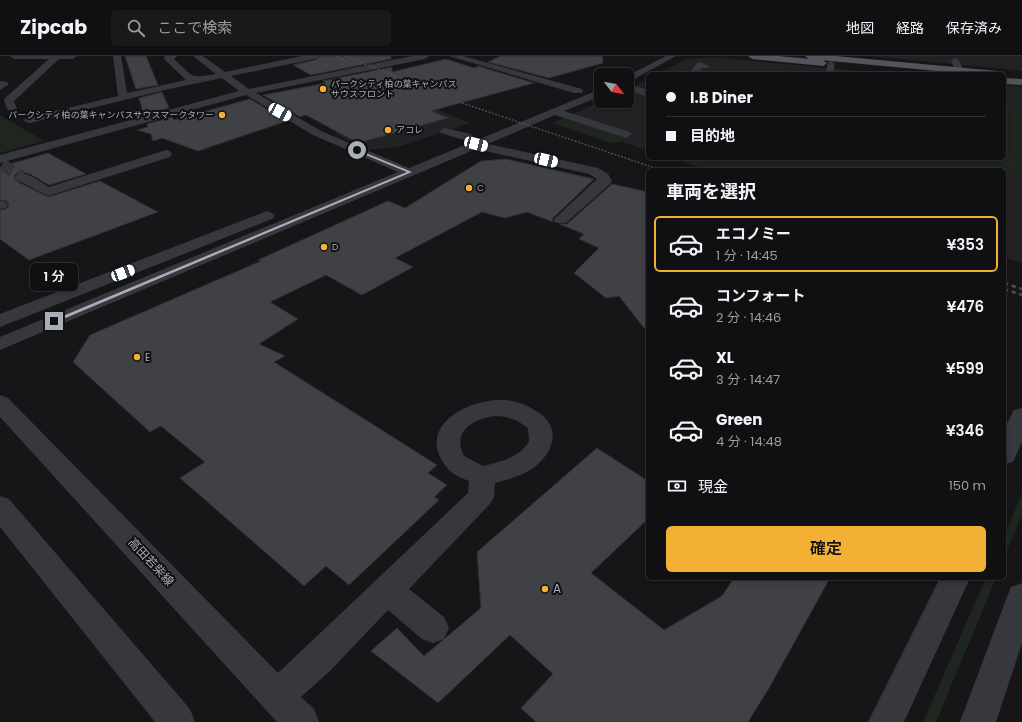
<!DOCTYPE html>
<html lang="ja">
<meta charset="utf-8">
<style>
:root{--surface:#101012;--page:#19191b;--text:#f1f3f6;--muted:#9c9d9f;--line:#303032;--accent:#f2b134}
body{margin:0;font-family:Poppins,"Noto Sans JP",sans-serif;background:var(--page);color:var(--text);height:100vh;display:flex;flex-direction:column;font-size:15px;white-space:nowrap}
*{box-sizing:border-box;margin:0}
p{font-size:13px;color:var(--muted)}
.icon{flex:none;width:22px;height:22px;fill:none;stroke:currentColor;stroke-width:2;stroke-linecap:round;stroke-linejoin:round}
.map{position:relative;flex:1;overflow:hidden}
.details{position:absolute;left:646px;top:112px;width:360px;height:412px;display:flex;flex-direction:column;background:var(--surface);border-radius:6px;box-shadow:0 2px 6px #0003,0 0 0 1px var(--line)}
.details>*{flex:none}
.guide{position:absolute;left:646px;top:16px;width:360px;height:88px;border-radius:6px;box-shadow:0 2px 6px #0003,0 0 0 1px var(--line);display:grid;align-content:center;height:88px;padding:0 20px;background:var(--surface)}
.needle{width:26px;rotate:121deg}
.fabs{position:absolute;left:594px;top:12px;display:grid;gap:8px}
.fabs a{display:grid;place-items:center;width:40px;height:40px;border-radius:6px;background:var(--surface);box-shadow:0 2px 6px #0003,0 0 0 1px var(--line);font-size:20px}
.end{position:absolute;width:18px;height:18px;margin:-9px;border:5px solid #a8adb8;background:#111;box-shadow:0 0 0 2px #111}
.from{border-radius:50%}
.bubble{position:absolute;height:28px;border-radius:6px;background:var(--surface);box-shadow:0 2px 6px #0003,0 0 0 1px var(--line);font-size:13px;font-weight:600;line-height:28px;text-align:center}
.car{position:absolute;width:12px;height:24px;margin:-12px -6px;border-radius:5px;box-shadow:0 0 3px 1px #0007;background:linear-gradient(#fff 24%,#345 0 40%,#fff 0 76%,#345 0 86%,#fff 0)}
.guide b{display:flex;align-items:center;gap:14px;height:38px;font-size:15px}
.guide b+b{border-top:1px solid var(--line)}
.guide i{width:10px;height:10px;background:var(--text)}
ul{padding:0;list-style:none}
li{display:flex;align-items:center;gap:12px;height:56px;margin:0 8px 6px;padding:0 12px;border:2px solid transparent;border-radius:6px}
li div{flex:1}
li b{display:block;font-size:15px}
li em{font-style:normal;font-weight:600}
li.current{border-color:var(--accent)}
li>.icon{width:36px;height:36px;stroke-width:1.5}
h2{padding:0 20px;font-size:18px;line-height:48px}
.pay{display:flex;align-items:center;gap:10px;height:44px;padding:0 20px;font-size:15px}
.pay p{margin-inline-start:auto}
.button{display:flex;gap:8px;margin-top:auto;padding:8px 20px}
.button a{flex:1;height:46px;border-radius:6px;background:var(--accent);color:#111;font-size:16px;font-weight:600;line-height:46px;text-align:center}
header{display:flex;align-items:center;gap:24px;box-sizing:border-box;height:56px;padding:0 20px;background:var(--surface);border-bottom:1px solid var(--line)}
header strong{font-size:19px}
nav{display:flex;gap:22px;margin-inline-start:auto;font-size:14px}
.search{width:280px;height:36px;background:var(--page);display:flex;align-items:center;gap:10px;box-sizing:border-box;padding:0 14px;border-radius:6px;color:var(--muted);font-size:15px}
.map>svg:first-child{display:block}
.built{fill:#222225}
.green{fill:#1e261f}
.building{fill:#404145;stroke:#303034}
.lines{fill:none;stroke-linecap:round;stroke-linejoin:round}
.minor-tunnel{stroke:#333438;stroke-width:12;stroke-dasharray:12 6;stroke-linecap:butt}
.minor{fill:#37383d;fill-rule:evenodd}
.major{fill:#53555c;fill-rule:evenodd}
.rail-far1{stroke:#4a4c52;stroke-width:1.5;stroke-dasharray:2 1.5;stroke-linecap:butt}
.rail{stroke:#4a4c52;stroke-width:2.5;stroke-dasharray:4.5 3.5;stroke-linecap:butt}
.route{fill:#a8adb8}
.poi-dot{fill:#f2b134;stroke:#111113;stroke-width:1.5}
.labels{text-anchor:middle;stroke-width:4;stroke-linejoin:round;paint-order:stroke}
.far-poi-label{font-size:9px;fill:#a8adb8;stroke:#111113;text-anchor:start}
.poi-label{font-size:10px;fill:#a8adb8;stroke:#111113;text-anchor:start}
.near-street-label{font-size:12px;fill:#a8adb8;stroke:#111113}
.near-poi-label{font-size:12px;fill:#a8adb8;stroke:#111113;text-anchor:start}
</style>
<header>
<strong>Zipcab</strong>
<div class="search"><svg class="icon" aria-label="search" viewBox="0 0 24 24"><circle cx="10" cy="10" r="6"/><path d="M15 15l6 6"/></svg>ここで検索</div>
<nav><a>地図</a><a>経路</a><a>保存済み</a></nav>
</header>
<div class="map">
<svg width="1022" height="666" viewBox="0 0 1022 666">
<rect width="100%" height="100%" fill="#161618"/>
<g class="built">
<polygon points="870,0 1022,0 1022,15"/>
<polygon points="712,1 889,18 658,18 686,3"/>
<polygon points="648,23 648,95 623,86 610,87 552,67 602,45 627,45 627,34"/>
<polygon points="1004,29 1022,31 1022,207 1004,202 1004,114 708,114 671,102 1004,102"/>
<polygon points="431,51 470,67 398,91 367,94 334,77"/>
</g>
<g class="green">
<polygon points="1004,47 1022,49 1022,120 1004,115 971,102 1004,102"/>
<polygon points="0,59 44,85 0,97"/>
<polygon points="570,64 621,81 621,85 610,85 559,68"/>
<polygon points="1022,438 1022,459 1004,502 1004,480"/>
<polygon points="986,522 996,522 936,666 923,666"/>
</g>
<g class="building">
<polygon points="125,0 146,0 158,29 136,33"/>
<polygon points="320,0 391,0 391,3 311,19 293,9 315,4"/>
<polygon points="501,0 602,0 603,7 549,22 488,6"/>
<polygon points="446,3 474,12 478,10 534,27 431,55 448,62 358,87 306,59 300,61 263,39 326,27 323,25 392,11 392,16"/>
<polygon points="162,36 169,52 144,59 139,42"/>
<polygon points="250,43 287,65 198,95 162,82 153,85 151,78 137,74 148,71 147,68 172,61 174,64"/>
<polygon points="48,97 86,118 49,129 30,118 21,116 17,117 14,120 16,125 48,141 100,125 158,156 29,204 0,183 0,154 6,153 9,150 7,145 0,144 0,111"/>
<polygon points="506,103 594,123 552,163 553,166 527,156 505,162 482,156 395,202 413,211 362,239 326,219 270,246 298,263 259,288 285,300 274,306 437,409 428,417 447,429 434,441 439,444 349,529 326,510 304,530 180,422 205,406 161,370 150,376 73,306 90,279 261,205 258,204 388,145 405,152 481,105"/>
<polygon points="612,128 648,136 648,277 619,240 606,242 574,217 599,192 579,183 584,178 559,168 567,168"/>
<polygon points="597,392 648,425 648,463 591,517 664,574 722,540 734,522 830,522 769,632 748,666 536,666 521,652 553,618 510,579 438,647 371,595 397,572 424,600 481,552 477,496"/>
</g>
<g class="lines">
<polyline class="minor-tunnel" points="2,109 22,121"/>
<g class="minor">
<polygon points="10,0 77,0 73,3 59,3 14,45 17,53 12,56 7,53 4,44 5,42 49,3 14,3"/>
<path d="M113,0h8l6,37 59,-13 -21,-20 -1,-2 1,-2h12l-3,3c19,17 15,20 42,15l-23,-18h10l22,16 77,-16h17l-4,3 -84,17 18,13 163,-33h17l-4,3 -169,34 65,38 88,37 192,-79v7l-37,15 66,21 2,2 -6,4 -71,-23 -67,29 110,24 10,6 4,7 -2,3 -44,39h-10l-3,-3 44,-41 -8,-5 -113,-25 -476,201v-13l398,-165 -85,-37 -67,-40 -246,68v-8l239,-64 -17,-13 -57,12 -135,33 -4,-1 -2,-2 2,-2 92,-22z"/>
<polygon points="449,0 463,0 582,33 583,35 582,37 574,37"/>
<polygon points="666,0 676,0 627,27 627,20"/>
<polygon points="955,2 958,3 964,14 962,16 956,16 951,5"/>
<polygon points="831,5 835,8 833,18 821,18 826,15 828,6"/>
<polygon points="700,6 709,10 708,12 702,12 699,17 693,17 691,15 697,7"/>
<polygon points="0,25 7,26 9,28 0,34"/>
<polygon points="627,30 639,31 648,34 648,41 637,37 627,36"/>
<polygon points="445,72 471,78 473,81 467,85 441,77 439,75"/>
<path d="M166,94l4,1 2,3 -2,3 -122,39 -31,-16 -2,-3 2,-3c11,-3 23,8 32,13z"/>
<polygon points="0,145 6,146 8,149 6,152 0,153"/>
<polygon points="267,155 272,157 275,160 272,163 0,271 0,258"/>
<path d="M0,339l8,3 270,275 190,-180 1,-12c-14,-5 -22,-10 -29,-24 -17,-37 35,-59 65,-57 11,1 22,5 31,11 27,15 18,43 -4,58 -11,7 -25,11 -37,14l-1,14 -4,7 -81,85 35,28 5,11 -5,11 -11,4 -11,-4 -34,-29 -57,60 -30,27 13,12 5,13h-42l-277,-305zM494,360c15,0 23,4 34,12l1,13c-9,17 -30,21 -46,25l-19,-10c-12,-25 8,-36 30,-40z"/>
<polygon points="1022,352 1022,386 1013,406 1004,408 1004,373 1014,354"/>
<polygon points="0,440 9,443 190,653 195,666 155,666 0,471"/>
<polygon points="940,522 970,522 904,666 868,666"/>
<polygon points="1022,527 1022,587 996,666 960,666 1007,541 1011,531"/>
</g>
<g class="major">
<polygon points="748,0 778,0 823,4 827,7 823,10 752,3"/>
<polygon points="805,0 836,0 998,15 1003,18 969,18 809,3"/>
<polygon points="1004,22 1022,23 1022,29 1004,28"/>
</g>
<g class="rail-far1">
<polyline points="336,0 349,6"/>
<polyline points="345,0 462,47 661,114"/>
</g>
<g class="rail">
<polyline points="1004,227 1022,233"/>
<polyline points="1004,233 1022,239"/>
</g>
</g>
<polygon class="route" points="356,93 412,116 56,266 51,265 407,116 356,95"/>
<g class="poi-dot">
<circle cx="323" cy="33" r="4"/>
<circle cx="222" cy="59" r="4"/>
<circle cx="388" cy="74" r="4"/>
<circle cx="469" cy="132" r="4"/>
<circle cx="324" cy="191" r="4"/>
<circle cx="137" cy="301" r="4"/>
<circle cx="545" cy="533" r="4"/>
</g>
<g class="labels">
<g class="far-poi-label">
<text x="331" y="31">パークシティ柏の葉キャンパス<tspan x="331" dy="10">サウスフロント</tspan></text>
<text x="214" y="62" text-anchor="end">パークシティ柏の葉キャンパスサウスマークタワー</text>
<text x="396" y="77">アコレ</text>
<text x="477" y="135">C</text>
<text x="332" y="194">D</text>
</g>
<g class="poi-label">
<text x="145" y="305">E</text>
</g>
<g class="near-street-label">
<text transform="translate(151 506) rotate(47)" y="4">高田若柴線</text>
</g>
<g class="near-poi-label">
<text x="553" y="537">A</text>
</g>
</g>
</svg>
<div class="fabs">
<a><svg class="needle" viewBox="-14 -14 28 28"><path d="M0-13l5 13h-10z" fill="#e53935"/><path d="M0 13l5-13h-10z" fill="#9c9d9f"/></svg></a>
</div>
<i class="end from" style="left:357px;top:94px"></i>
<i class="end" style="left:54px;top:265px"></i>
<div class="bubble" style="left:30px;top:207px;width:48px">1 分</div>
<i class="car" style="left:280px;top:56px;rotate:119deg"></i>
<i class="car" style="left:476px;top:88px;rotate:105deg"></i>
<i class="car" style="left:546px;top:104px;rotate:103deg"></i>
<i class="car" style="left:123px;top:217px;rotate:69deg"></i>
<div class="guide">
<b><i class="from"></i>I.B Diner</b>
<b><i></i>目的地</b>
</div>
<section class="details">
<h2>車両を選択</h2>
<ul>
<li class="current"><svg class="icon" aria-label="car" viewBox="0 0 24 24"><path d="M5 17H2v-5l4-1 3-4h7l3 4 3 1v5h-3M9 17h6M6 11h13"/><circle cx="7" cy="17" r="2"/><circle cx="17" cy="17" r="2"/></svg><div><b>エコノミー</b><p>1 分 · 14:45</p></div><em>¥353</em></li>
<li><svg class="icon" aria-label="car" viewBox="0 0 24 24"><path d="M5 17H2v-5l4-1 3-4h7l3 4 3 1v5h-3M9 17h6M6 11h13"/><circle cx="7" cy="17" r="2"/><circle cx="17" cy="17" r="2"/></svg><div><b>コンフォート</b><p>2 分 · 14:46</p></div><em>¥476</em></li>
<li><svg class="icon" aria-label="car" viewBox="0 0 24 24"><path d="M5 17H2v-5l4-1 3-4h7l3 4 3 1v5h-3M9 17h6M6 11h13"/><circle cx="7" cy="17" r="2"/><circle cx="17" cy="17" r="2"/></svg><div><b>XL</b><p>3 分 · 14:47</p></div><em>¥599</em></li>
<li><svg class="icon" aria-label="car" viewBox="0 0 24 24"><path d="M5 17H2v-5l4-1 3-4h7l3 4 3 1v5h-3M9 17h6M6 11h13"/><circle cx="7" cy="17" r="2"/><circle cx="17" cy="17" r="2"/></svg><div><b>Green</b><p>4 分 · 14:48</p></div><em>¥346</em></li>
</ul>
<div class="pay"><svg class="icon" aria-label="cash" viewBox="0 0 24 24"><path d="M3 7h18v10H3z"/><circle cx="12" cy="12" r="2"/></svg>現金<p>150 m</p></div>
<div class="button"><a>確定</a></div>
</section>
</div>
